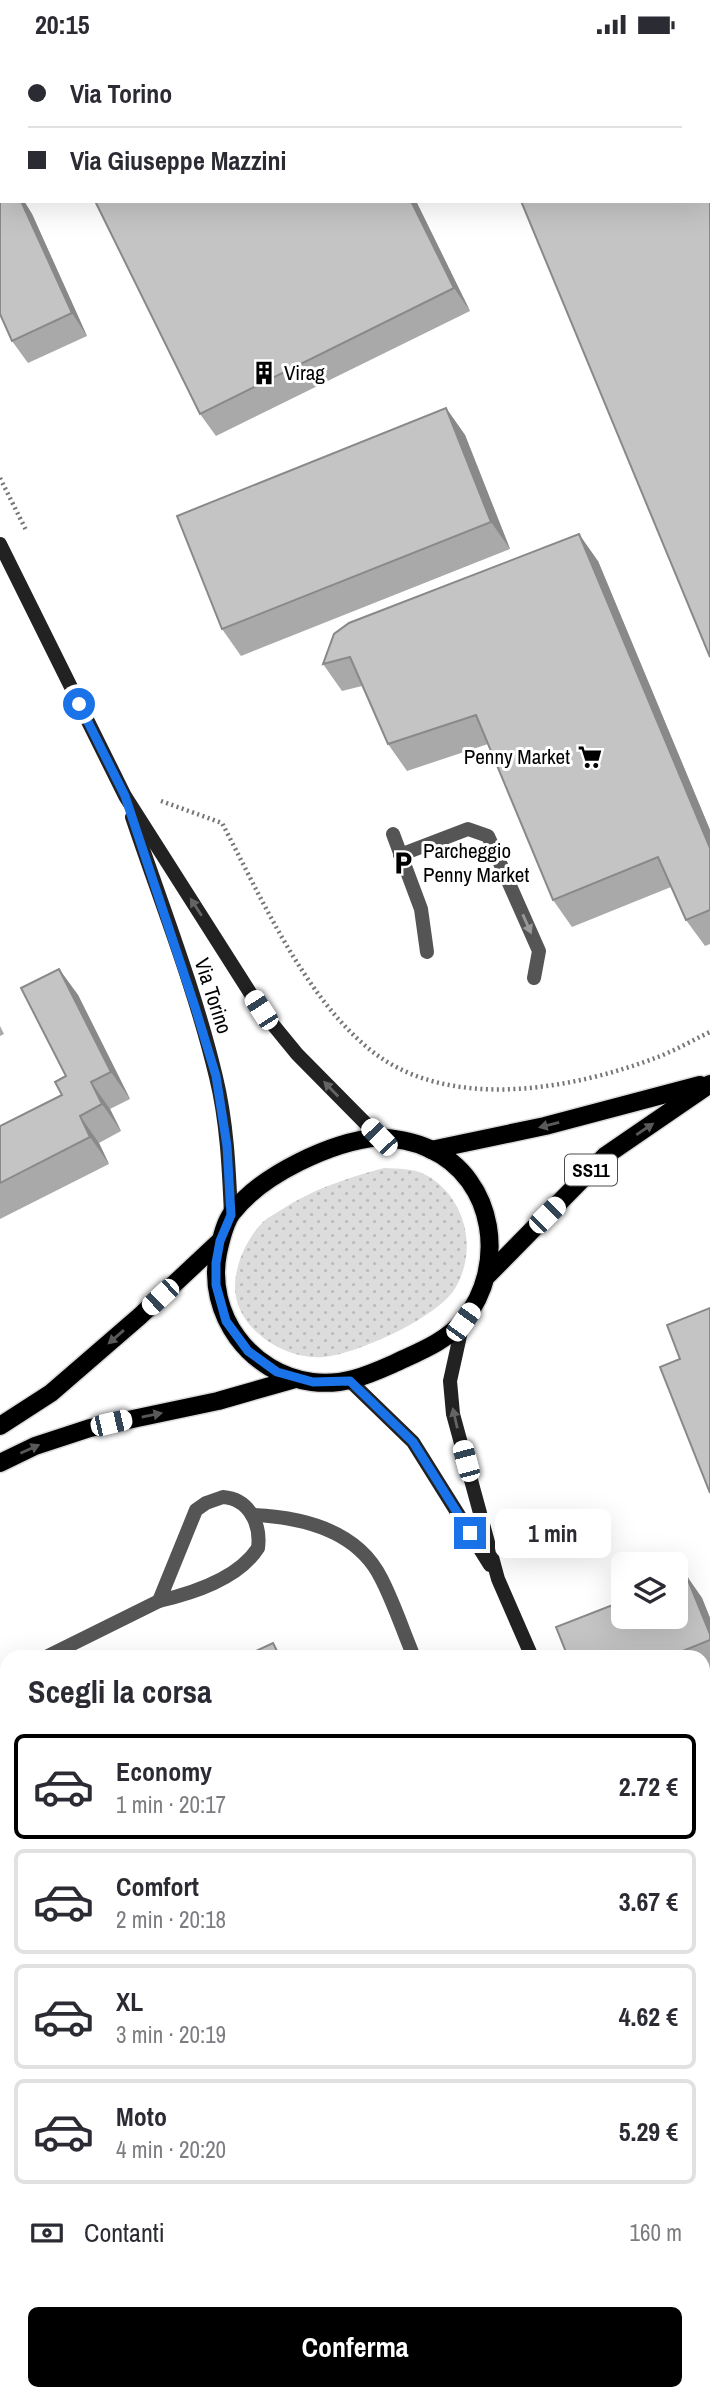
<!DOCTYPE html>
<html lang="it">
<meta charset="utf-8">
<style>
:root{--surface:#fff;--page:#f7f7f7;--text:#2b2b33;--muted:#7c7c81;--line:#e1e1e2;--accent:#000}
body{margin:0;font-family:"Archivo Narrow",sans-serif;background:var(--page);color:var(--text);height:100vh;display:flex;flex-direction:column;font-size:26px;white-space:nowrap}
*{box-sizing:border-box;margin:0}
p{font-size:23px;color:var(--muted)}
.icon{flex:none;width:38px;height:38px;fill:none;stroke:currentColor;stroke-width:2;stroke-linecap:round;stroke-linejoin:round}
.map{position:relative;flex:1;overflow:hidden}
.sheet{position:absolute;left:0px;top:1601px;width:710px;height:751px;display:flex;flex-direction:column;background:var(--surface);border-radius:21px 21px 0 0;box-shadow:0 7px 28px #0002}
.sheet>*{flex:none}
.guide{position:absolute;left:0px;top:0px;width:710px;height:154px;box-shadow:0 7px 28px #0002;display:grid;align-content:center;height:154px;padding:0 28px;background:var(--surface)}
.fabs{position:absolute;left:611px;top:1503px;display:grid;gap:14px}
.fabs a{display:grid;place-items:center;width:77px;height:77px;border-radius:10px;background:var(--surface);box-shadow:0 7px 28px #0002;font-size:35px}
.end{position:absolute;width:32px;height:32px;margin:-16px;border:9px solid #1a73e8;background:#fff;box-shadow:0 0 0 4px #fff}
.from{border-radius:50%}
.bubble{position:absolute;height:49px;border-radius:10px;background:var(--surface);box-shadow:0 7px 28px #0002;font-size:23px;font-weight:800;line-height:49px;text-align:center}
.car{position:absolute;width:21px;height:42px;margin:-21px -10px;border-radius:9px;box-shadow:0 0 5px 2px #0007;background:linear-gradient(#fff 24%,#345 0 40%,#fff 0 76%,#345 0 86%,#fff 0)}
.guide b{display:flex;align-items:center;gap:24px;height:66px;font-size:26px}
.guide b+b{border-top:2px solid var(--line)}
.guide i{width:18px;height:18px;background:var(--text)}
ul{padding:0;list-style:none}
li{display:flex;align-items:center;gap:21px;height:105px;margin:0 14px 10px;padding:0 14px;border:4px solid var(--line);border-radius:10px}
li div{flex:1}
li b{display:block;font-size:26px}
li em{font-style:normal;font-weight:800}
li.active{border-color:var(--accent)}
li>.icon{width:63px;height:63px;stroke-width:1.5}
h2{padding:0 28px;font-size:32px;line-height:84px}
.pay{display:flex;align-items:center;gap:18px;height:77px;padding:0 28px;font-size:26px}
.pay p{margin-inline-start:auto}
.cta{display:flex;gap:14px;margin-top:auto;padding:14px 28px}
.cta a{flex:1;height:80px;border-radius:10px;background:var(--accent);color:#fff;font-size:28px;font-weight:800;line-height:80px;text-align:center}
.status{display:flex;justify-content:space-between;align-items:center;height:49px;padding:0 35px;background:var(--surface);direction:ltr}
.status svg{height:19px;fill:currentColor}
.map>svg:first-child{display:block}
.grass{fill:url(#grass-dots)}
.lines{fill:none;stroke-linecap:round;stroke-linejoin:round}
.primary-casing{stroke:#dbdbdb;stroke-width:21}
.path{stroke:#777;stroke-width:4.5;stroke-dasharray:2 3.5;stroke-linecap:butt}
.lane{stroke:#555;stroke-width:14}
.street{stroke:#555;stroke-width:14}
.secondary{stroke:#222;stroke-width:14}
.primary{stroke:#000;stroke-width:18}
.wall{fill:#a9a9a9}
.shaded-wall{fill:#898989}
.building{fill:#c4c4c4;stroke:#898989;stroke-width:2}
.oneway{fill:#646464}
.oneway2{fill:#999}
.oneway3{fill:#595959}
.route{stroke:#1a73e8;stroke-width:9}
.labels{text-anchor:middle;stroke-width:6;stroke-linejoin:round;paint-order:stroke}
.shield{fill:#fff;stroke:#4c4c4c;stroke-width:2}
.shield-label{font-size:19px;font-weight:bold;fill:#000}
.poi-label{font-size:21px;fill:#000;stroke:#fff;text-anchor:start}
.street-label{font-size:21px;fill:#000;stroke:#fff}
</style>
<div class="status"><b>20:15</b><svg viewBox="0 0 49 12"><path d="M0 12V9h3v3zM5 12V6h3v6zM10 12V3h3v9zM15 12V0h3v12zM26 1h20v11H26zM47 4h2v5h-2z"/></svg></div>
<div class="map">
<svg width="710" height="2351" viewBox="0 0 710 2351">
<defs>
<pattern id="grass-dots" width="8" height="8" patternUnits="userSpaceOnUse" patternTransform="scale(1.75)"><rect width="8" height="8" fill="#dcdcdc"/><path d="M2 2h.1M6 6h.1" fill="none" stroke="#bbb" stroke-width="1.8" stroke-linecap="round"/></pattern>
</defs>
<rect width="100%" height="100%" fill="#fff"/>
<g class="grass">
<path d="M384,1119c13,1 30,0 42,7 40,22 53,76 28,115 -18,28 -97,64 -130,67 -39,4 -91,-29 -89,-73 1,-22 13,-47 28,-62 5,-5 12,-8 18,-12 32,-21 66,-32 103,-42z"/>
<polygon points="710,1668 710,1941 704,1925 704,1671"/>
</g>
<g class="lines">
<g class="primary-casing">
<g id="primary">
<path d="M379,1088c18,2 34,4 51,12 66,30 77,118 34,171 -18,22 -46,32 -71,44 -27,12 -51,22 -81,18 -62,-8 -106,-68 -94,-129 3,-13 6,-29 14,-40 30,-39 99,-71 147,-76z"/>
<polyline points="431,1101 545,1077 700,1036"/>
<polyline points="488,1226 605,1107 710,1035"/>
<polyline points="0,1377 51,1344 140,1267 220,1192"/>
<polyline points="0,1414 35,1397 90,1379 218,1352 295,1330"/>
</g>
</g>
<g class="path">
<polyline points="0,429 26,481"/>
<path d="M161,752l61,22c39,74 81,171 146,225 77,65 203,42 290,9 18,-7 35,-17 52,-25"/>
</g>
<g class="lane">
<polyline points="393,785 421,860 427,903"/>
<polyline points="400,806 468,780 488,787 539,902 534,929"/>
<path d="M252,1466c49,2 105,15 129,63 13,25 22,53 33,79"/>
</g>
<g class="street">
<polyline points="34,2 38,0"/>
<polyline points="0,17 2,16"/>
<path d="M223,1448c27,2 38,28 35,51 -20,31 -65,45 -99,53l37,-91 10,-7z"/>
<polyline points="46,1608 159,1552"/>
<polyline points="0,1631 7,1628"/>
<polyline points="704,2102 710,2108"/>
<polyline points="0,2162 7,2159"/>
</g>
<g class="secondary">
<polyline points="0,495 125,747 261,961 297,1005 379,1088"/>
<path d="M132,768c29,86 63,172 84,260 11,45 13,92 15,138"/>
<polyline points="463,1273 450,1332 453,1365 498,1530 532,1608"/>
<polyline points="350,1332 413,1393 490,1516"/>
<polyline points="704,2022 710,2037"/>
</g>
<use href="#primary" class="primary"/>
</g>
<g class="wall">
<polygon points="442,0 469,0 466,2 443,2"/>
<polygon points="2,152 24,152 32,165 87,287 28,314 12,292"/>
<polygon points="95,152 416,152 470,262 216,387 200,365"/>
<polygon points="446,359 465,386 510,500 241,607 222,580"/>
<polygon points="598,512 710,781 710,895 705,897 686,871 671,838 572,878 553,851 488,695 407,722 388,695 362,637 342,642 323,615"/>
<polygon points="59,920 78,946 130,1050 110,1060 121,1082 99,1094 109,1115 0,1170 0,1077 62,1046 66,1027"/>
<polygon points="0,977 4,985 0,987"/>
<polygon points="686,1526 702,1549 710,1569 710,1620 704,1623 704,1608 568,1608"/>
<polygon points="7,1810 7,2079 0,2083 0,1813"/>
</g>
<g class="shaded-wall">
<polygon points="21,152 24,152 32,165 87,287 72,264"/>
<polygon points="411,152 416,152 470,262 454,239"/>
<polygon points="446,359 465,386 510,500 491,473"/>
<polygon points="579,485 598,512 710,781 710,799"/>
<polygon points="59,920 78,946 130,1050 111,1023"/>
<polygon points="91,1033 110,1060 121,1082 102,1055"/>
<polygon points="80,1067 99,1094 109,1115 90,1088"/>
<polygon points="686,1526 702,1549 710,1569 710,1585"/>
<polygon points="0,2018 7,2028 7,2036 0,2022"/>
<polygon points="293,2345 298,2345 301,2351 296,2351"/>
</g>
<g class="building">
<polygon points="296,0 336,0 337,2 293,2"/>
<polygon points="709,31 710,34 710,608 521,152 709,152"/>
<polygon points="2,149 2,152 21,152 72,264 12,292 0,265 0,150"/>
<polygon points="95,152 411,152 454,239 200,365"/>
<polygon points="446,359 491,473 222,580 177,467"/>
<polygon points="579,485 710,799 710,861 686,871 658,808 553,851 476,666 388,695 350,608 323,615 334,585 349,574"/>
<polygon points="59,920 111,1023 91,1033 102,1055 80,1067 90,1088 0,1134 0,1077 62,1046 55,1033 66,1027 21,939"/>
<polygon points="710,1259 710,1444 660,1318 680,1310 667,1276"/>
<polygon points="686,1526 710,1585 710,1591 668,1608 568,1608 556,1578 623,1552 623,1568 676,1568 676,1531"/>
<polygon points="273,1594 280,1608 243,1608"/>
<polygon points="7,1810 7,2001 0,2004 0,1813"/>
<polygon points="0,2022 7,2036 7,2049 0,2052"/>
<polygon points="710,2318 710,2351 601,2351 605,2345 704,2345 704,2319"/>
<polygon points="59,2345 293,2345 296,2351 62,2351"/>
</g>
<defs><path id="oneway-solid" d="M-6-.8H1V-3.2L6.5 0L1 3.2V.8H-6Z" transform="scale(1.75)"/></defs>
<g class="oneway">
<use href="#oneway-solid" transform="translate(196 858) rotate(-123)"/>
<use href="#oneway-solid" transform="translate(331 1040) rotate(-134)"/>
<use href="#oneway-solid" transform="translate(455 1369) rotate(-103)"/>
</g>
<use class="oneway2" href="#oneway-solid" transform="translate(527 875) rotate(66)"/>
<g class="oneway3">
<use href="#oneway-solid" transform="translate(549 1076) rotate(166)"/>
<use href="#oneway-solid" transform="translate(645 1080) rotate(-34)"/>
<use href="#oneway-solid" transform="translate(116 1288) rotate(139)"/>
<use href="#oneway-solid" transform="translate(152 1366) rotate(-11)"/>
<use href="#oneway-solid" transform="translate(30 1400) rotate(-24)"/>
</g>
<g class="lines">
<polyline class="route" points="79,655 125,747 195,958 216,1027 227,1097 231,1166 220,1192 216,1214 216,1236 226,1272 248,1302 277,1323 313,1333 350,1332 413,1393 470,1484"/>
</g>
<defs>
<g id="building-bare" transform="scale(1.89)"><path d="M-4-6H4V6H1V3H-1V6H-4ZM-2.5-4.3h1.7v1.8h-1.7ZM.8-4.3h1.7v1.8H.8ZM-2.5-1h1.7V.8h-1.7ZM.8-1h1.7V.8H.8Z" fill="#000" stroke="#fff" stroke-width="2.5" paint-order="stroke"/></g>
<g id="supermarket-bare" transform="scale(1.89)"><path d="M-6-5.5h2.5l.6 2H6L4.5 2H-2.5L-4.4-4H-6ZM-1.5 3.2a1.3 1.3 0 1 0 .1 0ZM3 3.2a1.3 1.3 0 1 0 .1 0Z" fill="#000" stroke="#fff" stroke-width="2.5" paint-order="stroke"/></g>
<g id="parking-bare" transform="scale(1.89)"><path d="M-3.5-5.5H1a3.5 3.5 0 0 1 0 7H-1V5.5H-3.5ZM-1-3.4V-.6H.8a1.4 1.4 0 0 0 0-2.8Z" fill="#000" stroke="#fff" stroke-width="2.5" paint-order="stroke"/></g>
</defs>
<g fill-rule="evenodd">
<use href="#building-bare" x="264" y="324"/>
<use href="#supermarket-bare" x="590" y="708"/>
<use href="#parking-bare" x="403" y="814"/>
</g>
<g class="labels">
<rect class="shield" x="565" y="1105.5" width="52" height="31" rx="5"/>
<g class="shield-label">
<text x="591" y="1128">SS11</text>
</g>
<g class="poi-label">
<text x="284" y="331">Virag</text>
<text x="570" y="715" text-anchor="end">Penny Market</text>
<text x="423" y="809">Parcheggio<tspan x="423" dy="24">Penny Market</tspan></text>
</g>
<g class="street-label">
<text transform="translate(213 947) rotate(72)" y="7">Via Torino</text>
</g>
</g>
</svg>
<div class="fabs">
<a><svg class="icon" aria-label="layers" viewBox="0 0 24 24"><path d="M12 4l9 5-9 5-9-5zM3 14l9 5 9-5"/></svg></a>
</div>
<i class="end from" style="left:79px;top:655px"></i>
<i class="end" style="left:470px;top:1484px"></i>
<div class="bubble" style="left:495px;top:1460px;width:116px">1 min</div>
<i class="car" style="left:261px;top:961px;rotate:327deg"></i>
<i class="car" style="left:379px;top:1088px;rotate:316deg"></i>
<i class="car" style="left:547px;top:1166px;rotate:45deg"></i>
<i class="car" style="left:160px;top:1248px;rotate:227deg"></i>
<i class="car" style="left:463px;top:1273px;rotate:36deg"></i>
<i class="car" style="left:111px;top:1374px;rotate:77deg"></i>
<i class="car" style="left:466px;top:1412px;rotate:345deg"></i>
<div class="guide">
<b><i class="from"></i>Via Torino</b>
<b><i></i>Via Giuseppe Mazzini</b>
</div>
<section class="sheet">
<h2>Scegli la corsa</h2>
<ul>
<li class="active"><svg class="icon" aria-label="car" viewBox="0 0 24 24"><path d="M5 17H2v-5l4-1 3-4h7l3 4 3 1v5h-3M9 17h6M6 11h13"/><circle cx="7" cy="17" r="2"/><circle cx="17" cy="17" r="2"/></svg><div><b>Economy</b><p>1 min · 20:17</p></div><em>2.72 €</em></li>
<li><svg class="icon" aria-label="car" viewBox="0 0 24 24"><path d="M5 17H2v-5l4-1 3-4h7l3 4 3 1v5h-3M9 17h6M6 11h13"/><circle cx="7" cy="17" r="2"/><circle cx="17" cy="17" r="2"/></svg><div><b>Comfort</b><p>2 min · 20:18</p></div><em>3.67 €</em></li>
<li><svg class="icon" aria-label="car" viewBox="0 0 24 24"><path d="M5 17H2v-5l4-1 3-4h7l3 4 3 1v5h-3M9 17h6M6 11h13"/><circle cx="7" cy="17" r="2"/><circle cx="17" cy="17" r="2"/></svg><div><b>XL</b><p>3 min · 20:19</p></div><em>4.62 €</em></li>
<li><svg class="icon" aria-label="car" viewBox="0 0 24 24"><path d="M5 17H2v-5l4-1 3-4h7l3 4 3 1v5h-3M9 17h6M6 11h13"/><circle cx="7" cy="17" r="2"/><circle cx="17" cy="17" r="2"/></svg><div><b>Moto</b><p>4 min · 20:20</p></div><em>5.29 €</em></li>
</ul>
<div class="pay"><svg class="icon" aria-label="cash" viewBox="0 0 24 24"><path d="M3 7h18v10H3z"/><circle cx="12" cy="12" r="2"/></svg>Contanti<p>160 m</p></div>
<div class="cta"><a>Conferma</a></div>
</section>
</div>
